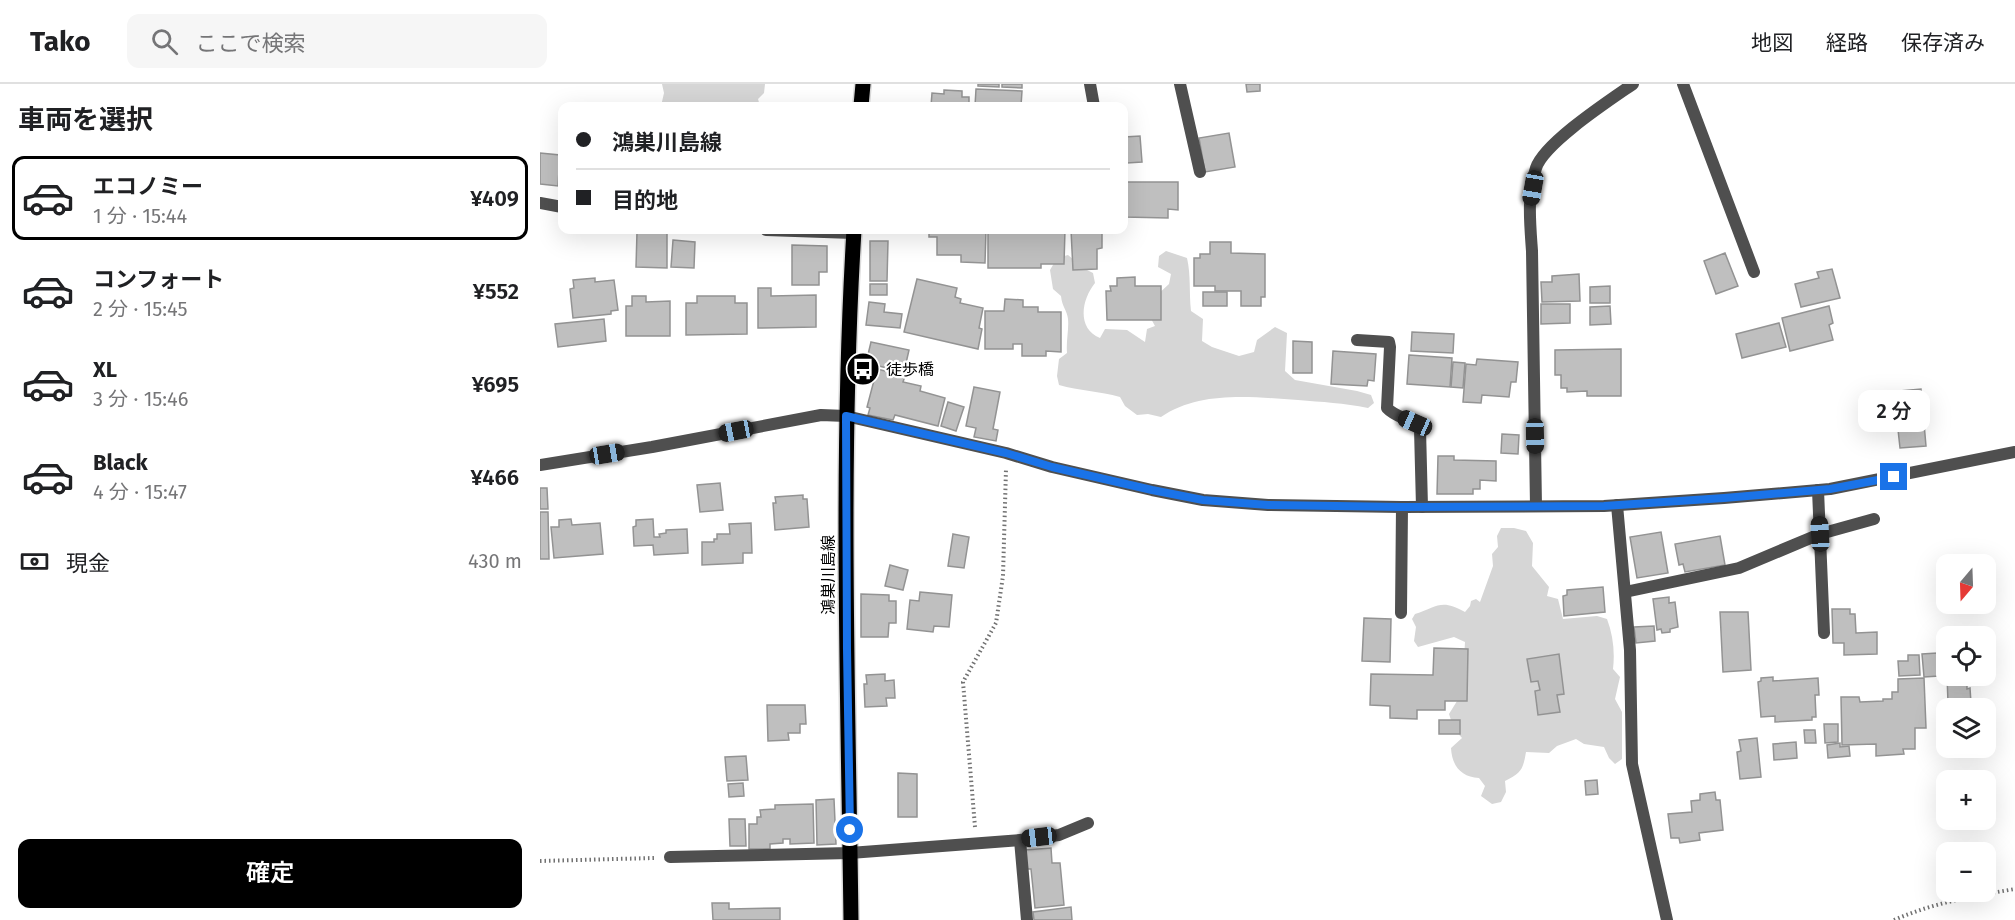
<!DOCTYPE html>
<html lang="ja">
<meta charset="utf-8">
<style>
:root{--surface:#fff;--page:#f6f6f6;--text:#202124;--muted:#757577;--line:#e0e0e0;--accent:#000}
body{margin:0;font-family:"Fira Sans","Noto Sans JP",sans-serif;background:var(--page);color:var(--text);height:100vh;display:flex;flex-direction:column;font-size:22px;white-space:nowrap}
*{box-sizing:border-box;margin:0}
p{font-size:20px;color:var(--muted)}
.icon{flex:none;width:33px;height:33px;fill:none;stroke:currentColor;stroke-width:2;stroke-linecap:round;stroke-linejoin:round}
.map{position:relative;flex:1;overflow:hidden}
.details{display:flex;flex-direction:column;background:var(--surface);width:540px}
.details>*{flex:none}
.hud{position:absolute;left:18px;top:18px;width:570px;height:132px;border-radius:12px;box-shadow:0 6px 24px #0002;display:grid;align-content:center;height:132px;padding:0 18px;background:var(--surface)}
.needle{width:39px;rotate:199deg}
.tools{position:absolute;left:1396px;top:470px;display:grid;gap:12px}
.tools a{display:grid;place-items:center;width:60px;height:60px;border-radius:12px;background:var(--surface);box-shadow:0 6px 24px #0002;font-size:30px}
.end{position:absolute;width:27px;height:27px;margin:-14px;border:8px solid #1a73e8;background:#fff;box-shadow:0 0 0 3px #fff}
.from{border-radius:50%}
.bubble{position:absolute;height:42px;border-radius:12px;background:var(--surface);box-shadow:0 6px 24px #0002;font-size:20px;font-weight:600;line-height:42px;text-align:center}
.car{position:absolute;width:18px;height:36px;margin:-18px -9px;border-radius:8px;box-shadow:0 0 4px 2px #0007;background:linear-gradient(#222 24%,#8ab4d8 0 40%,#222 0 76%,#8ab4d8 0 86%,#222 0)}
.hud b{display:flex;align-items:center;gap:21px;height:57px;font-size:22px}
.hud b+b{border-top:2px solid var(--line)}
.hud i{width:15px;height:15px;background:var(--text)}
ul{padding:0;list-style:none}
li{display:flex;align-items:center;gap:18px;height:84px;margin:0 12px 9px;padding:0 6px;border:3px solid transparent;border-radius:12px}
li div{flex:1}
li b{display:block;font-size:22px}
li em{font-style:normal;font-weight:600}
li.active{border-color:var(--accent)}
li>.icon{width:54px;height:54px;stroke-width:1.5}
h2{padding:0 18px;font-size:27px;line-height:72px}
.pay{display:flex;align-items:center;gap:15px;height:66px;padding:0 18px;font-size:22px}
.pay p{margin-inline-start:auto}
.cta{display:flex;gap:12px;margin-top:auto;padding:12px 18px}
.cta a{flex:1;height:69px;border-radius:12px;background:var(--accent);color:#fff;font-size:24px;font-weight:600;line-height:69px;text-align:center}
header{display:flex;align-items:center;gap:36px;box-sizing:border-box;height:84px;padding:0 30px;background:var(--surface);border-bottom:2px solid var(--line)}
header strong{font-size:28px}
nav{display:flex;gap:33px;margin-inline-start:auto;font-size:21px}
.search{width:420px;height:54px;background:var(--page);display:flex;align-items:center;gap:15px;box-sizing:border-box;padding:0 21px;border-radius:12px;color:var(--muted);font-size:22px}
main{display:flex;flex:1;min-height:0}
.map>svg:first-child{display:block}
.green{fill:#d6d6d6}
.building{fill:#bfbfbf;stroke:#939393;stroke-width:1.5}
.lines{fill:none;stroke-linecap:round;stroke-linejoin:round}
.primary-casing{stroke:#dbdbdb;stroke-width:18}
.path{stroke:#717171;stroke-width:4;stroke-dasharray:1.5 3;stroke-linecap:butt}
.lane{stroke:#4f4f4f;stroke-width:12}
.street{stroke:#4f4f4f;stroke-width:12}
.primary{stroke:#000;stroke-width:15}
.route{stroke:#1a73e8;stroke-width:8}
.labels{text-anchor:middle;stroke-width:4.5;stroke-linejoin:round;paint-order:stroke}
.poi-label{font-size:16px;fill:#000;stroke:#fff;text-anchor:start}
.street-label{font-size:16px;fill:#000;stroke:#fff}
</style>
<header>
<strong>Tako</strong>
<div class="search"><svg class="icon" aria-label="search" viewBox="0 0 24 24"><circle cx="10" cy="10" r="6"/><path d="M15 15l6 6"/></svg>ここで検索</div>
<nav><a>地図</a><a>経路</a><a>保存済み</a></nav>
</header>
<main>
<section class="details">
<h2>車両を選択</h2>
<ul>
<li class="active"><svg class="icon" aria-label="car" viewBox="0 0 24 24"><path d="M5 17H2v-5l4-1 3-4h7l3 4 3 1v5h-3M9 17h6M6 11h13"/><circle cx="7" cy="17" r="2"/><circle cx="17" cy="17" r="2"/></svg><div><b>エコノミー</b><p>1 分 · 15:44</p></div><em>¥409</em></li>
<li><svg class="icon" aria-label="car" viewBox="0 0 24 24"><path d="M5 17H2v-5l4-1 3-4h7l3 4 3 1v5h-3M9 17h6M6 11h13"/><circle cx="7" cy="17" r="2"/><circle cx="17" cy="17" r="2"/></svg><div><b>コンフォート</b><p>2 分 · 15:45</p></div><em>¥552</em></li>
<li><svg class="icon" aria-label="car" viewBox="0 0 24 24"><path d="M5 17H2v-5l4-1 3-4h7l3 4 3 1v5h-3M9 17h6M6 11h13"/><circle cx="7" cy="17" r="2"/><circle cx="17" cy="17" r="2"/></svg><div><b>XL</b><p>3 分 · 15:46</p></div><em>¥695</em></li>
<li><svg class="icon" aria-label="car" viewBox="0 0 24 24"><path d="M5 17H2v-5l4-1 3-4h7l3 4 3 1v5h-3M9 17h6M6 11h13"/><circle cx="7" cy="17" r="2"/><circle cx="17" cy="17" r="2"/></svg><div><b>Black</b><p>4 分 · 15:47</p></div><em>¥466</em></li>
</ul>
<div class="pay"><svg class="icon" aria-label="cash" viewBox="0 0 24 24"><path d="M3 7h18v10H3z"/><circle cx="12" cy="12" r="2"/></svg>現金<p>430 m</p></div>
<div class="cta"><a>確定</a></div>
</section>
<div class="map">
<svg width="1475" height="836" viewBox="0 0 1475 836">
<rect width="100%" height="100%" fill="#fff"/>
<g class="green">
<polygon points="122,0 225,0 224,9 218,15 220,22 121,22 124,9"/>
<path d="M626,167l21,7c4,17 2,35 4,53l12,8 -1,22 10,6 27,9 15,-4 3,-12 18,-13 12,6 -2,38 10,9 62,11 14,4 3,8 -6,5c-24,-5 -46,-6 -70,-8 -45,-3 -98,-10 -137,17l-13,-3 -11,1 -12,-9 -5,-9c-20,-6 -41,-6 -61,-12l-2,-9 2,-17 8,-6c-1,-12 2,-23 1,-34 -1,-9 -6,-12 -7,-23l-8,-7 -3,-19 7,-12 11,-3 17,14 8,4 2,10c-13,16 -19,45 5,55l5,-9 22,1 18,12 2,-13 8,-3 -6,-11 6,-18 14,-13 2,-10 -13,-7 1,-11z"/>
<path d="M961,444h13l12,3 7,12 -1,23 17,21 -2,9 11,3 5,20 34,-3 10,3c6,16 8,33 6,50l7,8 -5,22 7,13v47l-7,5 -6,-6 -5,-11 -20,-3 -8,-5 -19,7 -8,7 -23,-1c-3,18 -5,21 -21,29l1,11 -5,10 -9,2 -11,-8 4,-10 -6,-8c-18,-1 -27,-12 -28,-30l11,-10 -8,-9 -5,-15 13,-21 3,-51 -11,-5 -36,10 -4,-6 2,-14 -4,-8 3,-5c22,-7 26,-16 50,-2l5,-6 1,-5 5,-2 4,3 13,-36 -1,-12 6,-7 -1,-11z"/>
</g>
<g class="building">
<polygon points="438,0 459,0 459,3 438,2"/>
<polygon points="462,0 482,0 482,4 462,3"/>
<polygon points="706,0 720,0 720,7 707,8"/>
<polygon points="436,5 482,7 481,22 435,22"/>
<polygon points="404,6 422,7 422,13 429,13 429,22 391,22 392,9 404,10"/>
<polygon points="689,49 695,83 665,88 659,54"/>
<polygon points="600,52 602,78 587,79 587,72 584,72 584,53"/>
<polygon points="0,69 20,71 18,102 0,100"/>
<polygon points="584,98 638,98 638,126 628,125 628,134 584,133"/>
<polygon points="389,146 446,146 445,179 421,178 421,171 397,171 397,153 389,153"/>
<polygon points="448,146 525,146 524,180 501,180 501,184 448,184"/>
<polygon points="531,146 562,146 562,164 557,165 557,185 533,186"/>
<polygon points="97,148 127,149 127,184 96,183"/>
<polygon points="133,156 155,158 154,184 131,183"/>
<polygon points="330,157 348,157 347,197 330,197"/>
<polygon points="670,158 691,158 691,169 725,170 725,213 721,213 721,222 701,222 701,207 675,207 675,202 654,202 654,174 660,174 660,170 670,170"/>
<polygon points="252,161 287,162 287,188 279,188 279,201 252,201"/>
<polygon points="1185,169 1198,202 1176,210 1164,177"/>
<polygon points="1292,185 1300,214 1261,223 1255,200 1279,194 1277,188"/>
<polygon points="1039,190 1040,217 1002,218 1001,198 1012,198 1012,192"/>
<polygon points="595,193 595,202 621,202 621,236 567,236 566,207 571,207 570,202 577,202 577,194"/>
<polygon points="55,194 55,198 74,196 78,226 71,227 71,230 33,234 30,205 34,204 33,196"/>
<polygon points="377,195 417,204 415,213 421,215 420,219 443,224 439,244 442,245 438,265 364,248"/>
<rect x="330" y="200" width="17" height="11"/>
<polygon points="1070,202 1070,219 1050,219 1050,203"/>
<polygon points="218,204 231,204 231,212 276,211 276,243 218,244"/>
<rect x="663" y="208" width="24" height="14"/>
<polygon points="92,212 106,212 106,218 130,217 130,252 86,252 86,222 92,222"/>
<polygon points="157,212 195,212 195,219 207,219 207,250 146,251 146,219 157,219"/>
<polygon points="465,215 483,216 483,223 498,223 498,228 521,228 521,268 506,267 506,272 482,272 482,260 473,260 473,265 445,265 445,227 464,227"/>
<polygon points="329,218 345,220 344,228 362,230 360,244 326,241"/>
<polygon points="1001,220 1030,220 1030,239 1001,240"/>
<polygon points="1070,222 1071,240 1050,241 1050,223"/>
<polygon points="1289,222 1293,239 1289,241 1293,256 1250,267 1242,234"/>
<polygon points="64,235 66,257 18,263 15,240"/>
<polygon points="1239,239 1246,263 1202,274 1196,250"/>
<polygon points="872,248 914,250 913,269 871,267"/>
<polygon points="753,257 772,258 772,289 753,289"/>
<polygon points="331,258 369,266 364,288 326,279"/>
<polygon points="1081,265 1081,312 1047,312 1047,307 1027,308 1027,304 1021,304 1021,291 1015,291 1015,266"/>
<polygon points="793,267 836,270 834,297 828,296 827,302 791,300"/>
<polygon points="869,271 912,274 910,303 867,300"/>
<polygon points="937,275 978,278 976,298 971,298 969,313 942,311 941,319 923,318 926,280 936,281"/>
<polygon points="913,278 925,279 923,304 911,303"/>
<polygon points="337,285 365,292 363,298 381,302 380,307 405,314 398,342 355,331 353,336 328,331 330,324 327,323"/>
<polygon points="434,303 460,308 453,345 458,346 456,357 434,353 436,344 426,342"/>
<polygon points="1381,305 1386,362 1360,364 1356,327 1339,329 1337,309"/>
<polygon points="408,318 424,323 416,347 401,342"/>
<polygon points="962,350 979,351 978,370 961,369"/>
<polygon points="898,372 914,372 914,376 956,377 956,397 940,396 940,405 933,405 933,410 897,410"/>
<polygon points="180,399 183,426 160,428 157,401"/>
<polygon points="0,404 7,404 8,425 0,425"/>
<polygon points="263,411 263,415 267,415 269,443 235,446 233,419 236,419 235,413"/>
<polygon points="0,428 8,428 9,475 0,475"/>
<polygon points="31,435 32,441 60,439 63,470 14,474 11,443 19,443 19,436"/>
<polygon points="113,435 114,453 120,453 119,450 126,449 126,446 147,445 148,469 114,471 113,461 94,462 93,443 96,442 96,436"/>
<polygon points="211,439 212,469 203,469 203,479 162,481 162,458 174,458 174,455 177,455 177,450 190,450 189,440"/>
<polygon points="1121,448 1128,489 1097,494 1090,453"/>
<polygon points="413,450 429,453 424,484 408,482"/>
<polygon points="1180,452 1185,481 1145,488 1143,480 1139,481 1135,460"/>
<polygon points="350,481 368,486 363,506 345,502"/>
<polygon points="1063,503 1065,528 1024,532 1023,512 1027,511 1027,506"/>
<polygon points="380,508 412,511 409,543 394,542 393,548 367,545 370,516 379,517"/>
<polygon points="321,510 349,511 349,517 356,517 356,539 349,539 348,553 321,553"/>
<polygon points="1129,513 1129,519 1135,518 1138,543 1130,545 1130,548 1122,549 1121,545 1117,546 1113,515"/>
<polygon points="1292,525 1310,525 1310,530 1315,530 1316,549 1337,548 1337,570 1304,571 1304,559 1293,559"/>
<polygon points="1180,528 1208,528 1211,586 1183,588"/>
<polygon points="824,534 851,535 850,578 822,577"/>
<polygon points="1114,542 1115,557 1096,559 1094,543"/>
<polygon points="894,564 928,565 927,617 905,617 905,626 877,626 877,635 850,634 850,622 830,621 831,590 893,591"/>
<polygon points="1397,569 1399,592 1384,593 1382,570"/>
<polygon points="1019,570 1024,610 1017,611 1020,628 998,631 995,607 1000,606 998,597 991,598 987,575"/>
<polygon points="1368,571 1379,571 1380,591 1359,592 1358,577 1368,577"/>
<polygon points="345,590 345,597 354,596 355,614 346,614 347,622 325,623 324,600 327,600 326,591"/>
<polygon points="1407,591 1427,591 1427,605 1430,604 1431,619 1408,619"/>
<polygon points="1233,593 1233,597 1278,594 1279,611 1275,611 1276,633 1272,633 1272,636 1235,638 1235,632 1221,633 1218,598 1221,597 1221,594"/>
<polygon points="1384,594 1386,644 1375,644 1375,665 1363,665 1364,670 1336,672 1336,660 1302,661 1301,613 1319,613 1320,618 1343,617 1343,615 1352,615 1352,608 1358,608 1358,595"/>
<polygon points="227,621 265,621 266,640 260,640 260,649 248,649 249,656 228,657"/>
<rect x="899" y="636" width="21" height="14"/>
<polygon points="1284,640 1298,640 1298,658 1285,659"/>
<polygon points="1264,646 1275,646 1276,659 1265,659"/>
<polygon points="1217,654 1221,693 1200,695 1197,668 1201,667 1199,656"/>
<polygon points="1256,658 1257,674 1234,676 1233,660"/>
<polygon points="1300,659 1300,663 1309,662 1310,672 1288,674 1287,661"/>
<polygon points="206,672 208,696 187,697 185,673"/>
<polygon points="358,689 377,690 377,733 358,733"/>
<polygon points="1057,696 1058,710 1046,711 1045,697"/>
<polygon points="203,699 204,712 189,713 188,700"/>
<polygon points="1175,708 1176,716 1180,716 1183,746 1159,749 1160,756 1140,759 1139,754 1131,754 1128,730 1152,728 1151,717 1160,716 1160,710"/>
<polygon points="294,715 296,760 277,761 276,716"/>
<polygon points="273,720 274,759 250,760 250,755 243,755 243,759 230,760 230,765 209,765 209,740 217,740 217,733 221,733 220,726 235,725 235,721"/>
<polygon points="189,735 205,735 206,762 190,762"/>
<polygon points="511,764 512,779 520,779 524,821 495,824 491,785 487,785 485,766"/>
<polygon points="172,819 189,819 189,825 240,824 240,836 173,836"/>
<polygon points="531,823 532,836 494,836 493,828"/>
</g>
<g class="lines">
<g class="primary-casing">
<g id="primary">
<polyline points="321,22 323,0"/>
<path d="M311,836c-3,-230 -11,-460 3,-690"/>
</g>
</g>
<g class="path">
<polyline points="435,743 423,598 456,539 463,492 466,385"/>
<polyline points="0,777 114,774"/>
<path d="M1354,836c39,-17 79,-24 121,-31"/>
</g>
<g class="lane">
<polyline points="550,0 554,22"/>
<polyline points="640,0 660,88"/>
<polyline points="1143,0 1214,188"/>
<path d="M817,256l32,2 1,5 -3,61c9,10 24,10 33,21l2,78"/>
<polyline points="1278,406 1284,549"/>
<polyline points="1085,508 1199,484 1280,450 1334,435"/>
<polyline points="861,529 862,423"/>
<polyline points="480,756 487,836"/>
<polyline points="130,773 310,769 480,756 519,751 548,739"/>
</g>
<g class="street">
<polyline points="0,119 22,123"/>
<polyline points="226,146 313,149"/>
<polyline points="0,381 112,363 281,331 306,332 466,369 512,383 612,406 663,416 728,421 862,423 1064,422 1184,414 1290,405 1475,368"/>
<polyline points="1077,421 1090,566 1092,680 1127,836"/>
<path d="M996,422l-4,-255c-2,-28 -5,-56 4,-83 8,-25 74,-68 97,-84"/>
</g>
<use href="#primary" class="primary"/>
</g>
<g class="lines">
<polyline class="route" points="310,746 307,565 306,332 466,369 512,383 612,406 663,416 728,421 862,423 1064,422 1184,414 1290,405 1354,393"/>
</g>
<defs>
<g id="bus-disc" transform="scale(1.725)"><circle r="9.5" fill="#000" stroke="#fff"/><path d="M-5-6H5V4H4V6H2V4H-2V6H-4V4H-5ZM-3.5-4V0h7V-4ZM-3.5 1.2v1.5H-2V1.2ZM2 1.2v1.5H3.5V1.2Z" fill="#fff"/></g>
</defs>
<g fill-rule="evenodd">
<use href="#bus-disc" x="323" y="285"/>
</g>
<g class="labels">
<g class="poi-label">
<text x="346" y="291">徒歩橋</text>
</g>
<g class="street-label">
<text transform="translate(288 491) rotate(-90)" y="6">鴻巣川島線</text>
</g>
</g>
</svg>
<div class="tools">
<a><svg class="needle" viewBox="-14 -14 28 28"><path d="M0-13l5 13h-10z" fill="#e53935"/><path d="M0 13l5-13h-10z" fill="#757577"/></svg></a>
<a><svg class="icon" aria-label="locate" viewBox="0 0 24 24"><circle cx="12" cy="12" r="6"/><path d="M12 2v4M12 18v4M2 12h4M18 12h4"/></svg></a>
<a><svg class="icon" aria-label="layers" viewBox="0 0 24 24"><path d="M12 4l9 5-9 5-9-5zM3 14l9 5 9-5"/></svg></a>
<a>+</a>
<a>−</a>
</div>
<i class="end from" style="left:310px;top:746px"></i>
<i class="end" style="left:1354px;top:393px"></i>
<div class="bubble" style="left:1318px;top:306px;width:72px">2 分</div>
<i class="car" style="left:993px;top:104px;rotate:190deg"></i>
<i class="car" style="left:875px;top:339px;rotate:294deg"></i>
<i class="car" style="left:196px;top:347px;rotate:259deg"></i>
<i class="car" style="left:995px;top:352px;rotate:179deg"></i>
<i class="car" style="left:67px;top:370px;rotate:81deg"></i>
<i class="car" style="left:1280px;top:450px;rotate:357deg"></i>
<i class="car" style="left:499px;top:753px;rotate:263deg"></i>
<div class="hud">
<b><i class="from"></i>鴻巣川島線</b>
<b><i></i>目的地</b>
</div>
</div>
</main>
